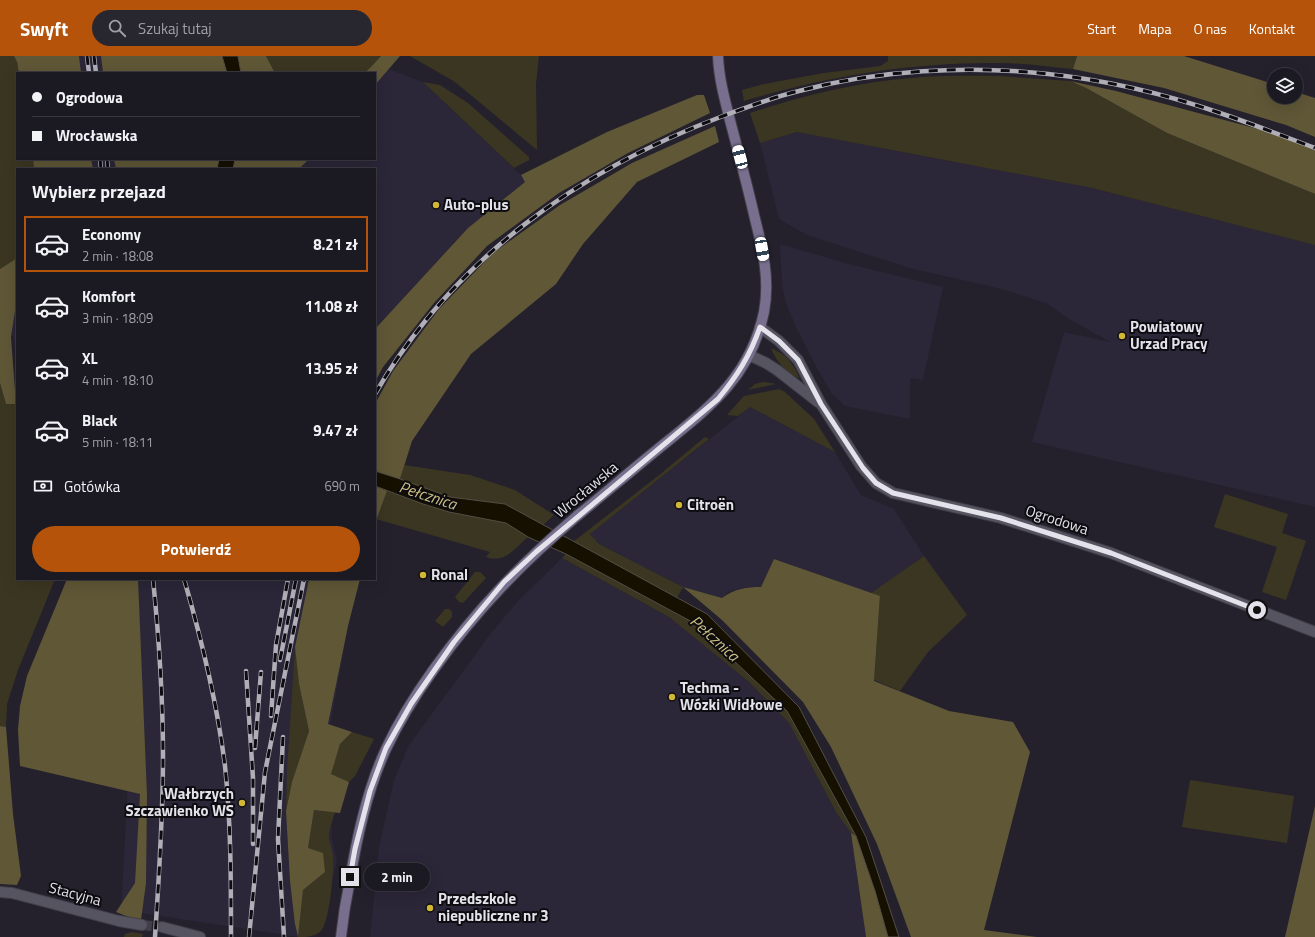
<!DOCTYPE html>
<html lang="pl">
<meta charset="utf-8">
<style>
:root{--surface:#1b1922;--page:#28262f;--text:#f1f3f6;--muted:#a0a0a5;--line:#393840;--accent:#b45309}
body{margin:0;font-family:"Titillium Web",sans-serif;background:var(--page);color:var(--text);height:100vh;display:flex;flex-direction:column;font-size:15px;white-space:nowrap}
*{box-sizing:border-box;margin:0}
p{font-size:13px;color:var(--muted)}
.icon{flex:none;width:22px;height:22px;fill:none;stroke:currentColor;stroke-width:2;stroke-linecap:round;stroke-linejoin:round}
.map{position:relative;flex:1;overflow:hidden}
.sheet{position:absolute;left:16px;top:112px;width:360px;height:412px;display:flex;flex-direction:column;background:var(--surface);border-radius:0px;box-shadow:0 4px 16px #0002,0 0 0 1px var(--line)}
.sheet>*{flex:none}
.guide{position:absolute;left:16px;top:16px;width:360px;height:88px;border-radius:0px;box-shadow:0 4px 16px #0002,0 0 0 1px var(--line);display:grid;align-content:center;height:88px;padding:0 16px;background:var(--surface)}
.fabs{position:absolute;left:1267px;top:12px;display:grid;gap:8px}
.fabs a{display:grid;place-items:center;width:36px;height:36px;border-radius:50%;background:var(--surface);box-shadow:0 4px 16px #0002,0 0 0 1px var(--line);font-size:20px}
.end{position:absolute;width:18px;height:18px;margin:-9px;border:5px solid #e4e2ea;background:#111;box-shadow:0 0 0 2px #111}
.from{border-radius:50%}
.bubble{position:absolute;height:28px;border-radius:14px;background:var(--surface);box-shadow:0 4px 16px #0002,0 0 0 1px var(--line);font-size:13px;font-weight:700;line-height:28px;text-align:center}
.car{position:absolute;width:12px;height:24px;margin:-12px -6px;border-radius:5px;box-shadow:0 0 3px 1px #0007;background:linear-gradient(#fff 24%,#345 0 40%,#fff 0 76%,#345 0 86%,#fff 0)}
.guide b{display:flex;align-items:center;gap:14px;height:38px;font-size:15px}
.guide b+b{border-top:1px solid var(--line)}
.guide i{width:10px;height:10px;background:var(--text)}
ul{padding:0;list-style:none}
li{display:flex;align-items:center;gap:12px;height:56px;margin:0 8px 6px;padding:0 8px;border:2px solid transparent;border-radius:0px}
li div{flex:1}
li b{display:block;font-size:15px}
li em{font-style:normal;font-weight:700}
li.current{border-color:var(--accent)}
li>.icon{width:36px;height:36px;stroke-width:1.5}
h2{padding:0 16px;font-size:18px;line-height:48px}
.pay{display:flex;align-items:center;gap:10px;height:44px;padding:0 16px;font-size:15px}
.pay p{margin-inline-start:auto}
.cta{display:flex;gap:8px;margin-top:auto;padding:8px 16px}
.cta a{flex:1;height:46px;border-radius:24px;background:var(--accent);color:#fff;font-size:16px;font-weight:700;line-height:46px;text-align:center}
header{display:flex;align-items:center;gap:24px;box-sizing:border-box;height:56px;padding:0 20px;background:var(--accent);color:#fff}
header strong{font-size:19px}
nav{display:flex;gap:22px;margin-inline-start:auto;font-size:14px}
.search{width:280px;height:36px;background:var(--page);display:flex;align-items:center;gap:10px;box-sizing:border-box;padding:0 14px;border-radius:22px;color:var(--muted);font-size:15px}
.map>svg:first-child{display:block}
.built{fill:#2b2638}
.green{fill:#3b3621}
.forest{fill:#5f5736}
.water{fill:#161000;stroke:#544f46}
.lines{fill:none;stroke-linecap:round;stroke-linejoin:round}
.minor-tunnel{stroke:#413e49;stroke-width:10;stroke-dasharray:10 5;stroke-linecap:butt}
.minor-casing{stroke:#413f48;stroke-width:12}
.secondary-casing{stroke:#413f48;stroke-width:12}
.minor{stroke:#575461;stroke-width:10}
.secondary{stroke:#776f8d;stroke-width:10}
.rail-casing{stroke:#b0aeb7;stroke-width:4.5}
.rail{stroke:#0d0c11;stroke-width:3;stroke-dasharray:9;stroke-linecap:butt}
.route{stroke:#e4e2ea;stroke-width:5}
.poi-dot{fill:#d2b635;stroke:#0d0c11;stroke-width:1.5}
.labels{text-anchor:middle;stroke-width:4;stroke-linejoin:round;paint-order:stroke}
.poi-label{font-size:15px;font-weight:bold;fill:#e4e2ea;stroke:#0d0c11;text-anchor:start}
.street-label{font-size:15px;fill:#e4e2ea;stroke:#0d0c11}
.water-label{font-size:16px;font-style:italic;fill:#cdbf83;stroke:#0d0c11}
</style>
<header>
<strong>Swyft</strong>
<div class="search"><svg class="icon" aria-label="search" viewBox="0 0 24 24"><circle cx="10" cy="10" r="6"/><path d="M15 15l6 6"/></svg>Szukaj tutaj</div>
<nav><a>Start</a><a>Mapa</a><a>O nas</a><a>Kontakt</a></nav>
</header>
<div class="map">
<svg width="1315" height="881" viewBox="0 0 1315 881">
<rect width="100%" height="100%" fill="#24212d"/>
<g class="built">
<polygon points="53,0 134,0 137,17 58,17"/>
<polygon points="389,13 423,26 521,119 525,126 468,172 375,273 375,113 299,113 309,103 375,103 375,29"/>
<polygon points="797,76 1092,132 1315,189 1315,451 1032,386 1064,276 1110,286 1069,263 1046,247 998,232 913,213 872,200 807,179 779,163 760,87"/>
<polygon points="83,103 150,103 151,113 64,113"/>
<polygon points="780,188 849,208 943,231 923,324 910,322 910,363 845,350 832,338 818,314 796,271 786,247 782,229"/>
<polygon points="17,217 17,300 13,282 0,244 0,227"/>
<polygon points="750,351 835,396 861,439 894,453 924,500 871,537 774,503 761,531 746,531 729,536 722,542 683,531 599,488 590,478"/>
<polygon points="562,502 669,561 749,626 789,667 837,758 851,777 866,881 370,881 379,791 394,724 409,689 491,577 517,546"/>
<polygon points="128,523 360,523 348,570 329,676 336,727 331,779 337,805 323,863 319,872 298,881 121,854 128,725"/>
</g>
<g class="green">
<polygon points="0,0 14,0 17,6 19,17 17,17 17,103 33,103 34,113 17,113 17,202 0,213"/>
<polygon points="266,0 381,0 370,12 364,17 275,17"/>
<polygon points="410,0 539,0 536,28 537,94 455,26"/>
<path d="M888,0h189l-4,13c-24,-2 -49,-6 -73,-6 -87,-1 -173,13 -256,38l-2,-11 22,-6 60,-11 56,-7 8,-5z"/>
<path d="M1000,20l70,5 16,7 81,45 148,61v51l-223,-57 -295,-56 -37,11 -10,-30c52,-17 107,-31 162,-35 29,-3 59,-2 88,-2z"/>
<polygon points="423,26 440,29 468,47 529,101 529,104 514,112"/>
<path d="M771,292c17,8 21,14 29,31 -14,-7 -24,-17 -29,-31z"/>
<polygon points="763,326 771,327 776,328 748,334 755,328"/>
<polygon points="0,327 6,348 17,348 17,523 55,523 18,614 7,648 6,671 0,670"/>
<polygon points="779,333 785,336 814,363 835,396 750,351 738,360 727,359 744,340"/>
<polygon points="705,381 709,383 590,478 599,488 683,531 677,542 573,486 658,420"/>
<polygon points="404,409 470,419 515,434 554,459 543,469 505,448 450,441 400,423"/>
<path d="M387,435l36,13 26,8 57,11 22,14c-13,11 -23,27 -42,20l4,-5 -114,-33z"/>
<polygon points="1225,438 1288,458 1282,477 1306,485 1286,544 1262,536 1277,491 1214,471"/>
<polygon points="566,498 694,567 787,655 856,780 851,777 837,758 789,667 749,626 669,561 562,502"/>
<polygon points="924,500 967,559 928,596 900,635 874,624 880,541 871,537"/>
<polygon points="475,516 480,516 486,522 463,547 459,546 455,541"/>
<polygon points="445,553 449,553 452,556 452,561 443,571 435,565"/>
<polygon points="295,591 299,628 309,675 292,726 286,755 287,714"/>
<polygon points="352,676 374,683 355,720 349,726 330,718 340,688"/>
<polygon points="1190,724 1294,740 1287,787 1182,771"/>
<path d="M314,754l21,2c-2,7 -5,14 -6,21 -1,7 3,15 4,22 1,14 -3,66 -12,76 -7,6 -14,6 -23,6l5,-47 22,-18 -17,-24z"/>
<polygon points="132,876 143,878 142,881 124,881 125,878"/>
</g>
<g class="forest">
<polygon points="14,0 79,0 81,17 19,17 17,6"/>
<polygon points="101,0 222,0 227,17 103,17"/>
<polygon points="238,0 266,0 275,17 241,17"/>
<polygon points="381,0 400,0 375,29 375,17 364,17 370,12"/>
<polygon points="1077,0 1184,0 1274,28 1274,41 1296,41 1296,36 1315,42 1315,81 1286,69 1164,32 1073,13"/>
<polygon points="1070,25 1116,35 1280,79 1315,93 1315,138 1167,77 1086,32"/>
<polygon points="697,39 704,39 710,57 628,97 559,137 487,190 434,247 383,311 375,326 375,273 468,172 525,126 521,119 607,76"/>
<polygon points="715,70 719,86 637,126 583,188 556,228 471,298 412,385 400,423 375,415 375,348 393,315 439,253 493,197 560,149 632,107"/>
<polygon points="33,103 91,103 93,113 34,113"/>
<polygon points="114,103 219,103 217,113 116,113"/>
<polygon points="235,103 309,103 299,113 233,113"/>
<polygon points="17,202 17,242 11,281 16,348 6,348 0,327 0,213"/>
<polygon points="375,430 387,435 375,467"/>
<path d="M774,503l106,37 -6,85 75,30 64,11 17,30 -46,178 53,7h-126l-34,-93 -46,-97 -28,-45 -81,-82 -39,-33 39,11c12,-9 24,-11 39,-11z"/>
<polygon points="67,523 138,523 147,739 146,827 141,864 126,860 116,856 135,827 140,738 20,710 18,674 20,650 27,620"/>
<polygon points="309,523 360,523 348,570 328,668 352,676 340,688 331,718 349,726 340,757 314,754 308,792 323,797 325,816 303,834 298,881 295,868 290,825 286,755 292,726 309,675 299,628 295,591"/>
<polygon points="0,670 6,671 13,758 21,820 17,829 0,828"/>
<polygon points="1315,750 1315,881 1285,881"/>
<polygon points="851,777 856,780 875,835 888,881 866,881"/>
</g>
<g class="water">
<polygon points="222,0 238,0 241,17 227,17"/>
<polygon points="219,103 235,103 233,113 217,113"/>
<polygon points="375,415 400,423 450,441 505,448 707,558 799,651 866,781 899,881 888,881 875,835 856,780 787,655 694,567 566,498 528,481 506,467 449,456 423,448 375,430"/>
</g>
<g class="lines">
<polyline class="minor-tunnel" points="142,869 162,871"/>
<g class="minor-casing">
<g id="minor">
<polyline points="760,271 779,285 798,304 821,348 861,410 876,427 893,437 1001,462 1111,497 1315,576"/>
<polyline points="749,299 766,307 777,314 818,346"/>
<polyline points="0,836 12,837 119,865 142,869"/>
<polyline points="162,871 200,881"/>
</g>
</g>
<g class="secondary-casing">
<path id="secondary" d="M341,881c2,-19 5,-38 9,-57 7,-44 17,-90 36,-131 13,-28 30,-55 48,-80 43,-60 88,-106 143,-153 27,-22 54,-45 81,-67 49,-40 92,-70 106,-137 6,-32 -1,-62 -9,-93 -7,-31 -15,-61 -23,-91 -6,-24 -13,-47 -14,-72"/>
</g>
<use href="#minor" class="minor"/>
<use href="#secondary" class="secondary"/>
<g class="rail-casing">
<g id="rail">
<polyline points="87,0 89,17"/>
<polyline points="94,0 96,17"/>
<polyline points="100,103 101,113"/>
<polyline points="107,103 108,113"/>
<path d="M375,338c78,-135 204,-224 348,-278 25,-9 50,-19 76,-25 80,-21 167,-26 249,-17 58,6 117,20 172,39 32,11 63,23 95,35"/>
<path d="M153,523c6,59 10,119 10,179 0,60 -4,119 -8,179"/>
<path d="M184,523c18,62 33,123 41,187 6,57 6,114 6,171"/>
<polyline points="280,604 296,523"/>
<polyline points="246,615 253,722 253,788"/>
<polyline points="271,660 276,589 288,523"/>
<polyline points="283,681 278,783 284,881"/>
<polyline points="255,692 261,616"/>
<polyline points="249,881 265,716 304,523"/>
</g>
</g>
<use href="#rail" class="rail"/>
</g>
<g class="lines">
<path class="route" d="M350,821l5,-28 15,-58 16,-43 25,-44 43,-62 50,-60 32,-30 182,-153c19,-23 32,-43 42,-72l19,14 19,19 23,44 42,64 13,15 17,10 108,25 110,35 146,57"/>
</g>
<g class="poi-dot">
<circle cx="436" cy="149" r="4"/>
<circle cx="1122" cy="280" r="4"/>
<circle cx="679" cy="449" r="4"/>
<circle cx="423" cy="519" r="4"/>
<circle cx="672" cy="641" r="4"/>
<circle cx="242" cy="747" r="4"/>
<circle cx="430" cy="852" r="4"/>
</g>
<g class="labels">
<g class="poi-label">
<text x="444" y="154">Auto-plus</text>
<text x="1130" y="276">Powiatowy<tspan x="1130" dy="17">Urzad Pracy</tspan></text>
<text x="687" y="454">Citroën</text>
<text x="431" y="524">Ronal</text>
<text x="680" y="637">Techma -<tspan x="680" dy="17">Wózki Widłowe</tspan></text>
<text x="234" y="743" text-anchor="end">Wałbrzych<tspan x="234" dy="17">Szczawienko WS</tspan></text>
<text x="438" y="848">Przedszkole<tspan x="438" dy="17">niepubliczne nr 3</tspan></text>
</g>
<g class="street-label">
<text transform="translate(586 434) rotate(-40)" y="5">Wrocławska</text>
<text transform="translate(1057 464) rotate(18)" y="5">Ogrodowa</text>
<text transform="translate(75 838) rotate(15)" y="5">Stacyjna</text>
</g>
<g class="water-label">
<text transform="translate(428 439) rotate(18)" y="6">Pełcznica</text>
<text transform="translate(715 582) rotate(42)" y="6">Pełcznica</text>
</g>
</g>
</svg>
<div class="fabs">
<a><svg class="icon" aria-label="layers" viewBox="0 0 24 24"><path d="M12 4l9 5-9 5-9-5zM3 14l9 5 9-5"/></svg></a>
</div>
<i class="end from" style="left:1257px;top:554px"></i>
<i class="end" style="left:350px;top:821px"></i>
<div class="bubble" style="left:364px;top:807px;width:66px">2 min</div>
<i class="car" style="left:740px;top:101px;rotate:345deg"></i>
<i class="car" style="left:762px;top:193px;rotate:170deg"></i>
<div class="guide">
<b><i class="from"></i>Ogrodowa</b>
<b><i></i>Wrocławska</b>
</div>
<section class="sheet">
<h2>Wybierz przejazd</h2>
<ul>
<li class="current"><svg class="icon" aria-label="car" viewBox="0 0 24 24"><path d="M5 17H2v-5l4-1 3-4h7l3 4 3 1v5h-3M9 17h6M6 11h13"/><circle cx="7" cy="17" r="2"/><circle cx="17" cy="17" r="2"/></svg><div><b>Economy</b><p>2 min · 18:08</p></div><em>8.21 zł</em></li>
<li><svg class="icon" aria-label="car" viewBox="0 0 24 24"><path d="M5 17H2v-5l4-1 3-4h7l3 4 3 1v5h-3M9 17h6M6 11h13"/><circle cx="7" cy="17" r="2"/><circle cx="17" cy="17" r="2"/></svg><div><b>Komfort</b><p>3 min · 18:09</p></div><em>11.08 zł</em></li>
<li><svg class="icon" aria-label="car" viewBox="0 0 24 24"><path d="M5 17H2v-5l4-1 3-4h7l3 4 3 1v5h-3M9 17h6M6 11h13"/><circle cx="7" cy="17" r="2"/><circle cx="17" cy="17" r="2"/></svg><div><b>XL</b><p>4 min · 18:10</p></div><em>13.95 zł</em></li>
<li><svg class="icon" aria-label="car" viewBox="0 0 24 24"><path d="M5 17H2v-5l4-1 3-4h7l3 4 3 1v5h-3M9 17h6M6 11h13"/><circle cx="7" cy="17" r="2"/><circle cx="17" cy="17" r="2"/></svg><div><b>Black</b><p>5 min · 18:11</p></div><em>9.47 zł</em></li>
</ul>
<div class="pay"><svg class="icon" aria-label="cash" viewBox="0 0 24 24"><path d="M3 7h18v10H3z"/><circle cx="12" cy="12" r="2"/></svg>Gotówka<p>690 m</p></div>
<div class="cta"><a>Potwierdź</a></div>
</section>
</div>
